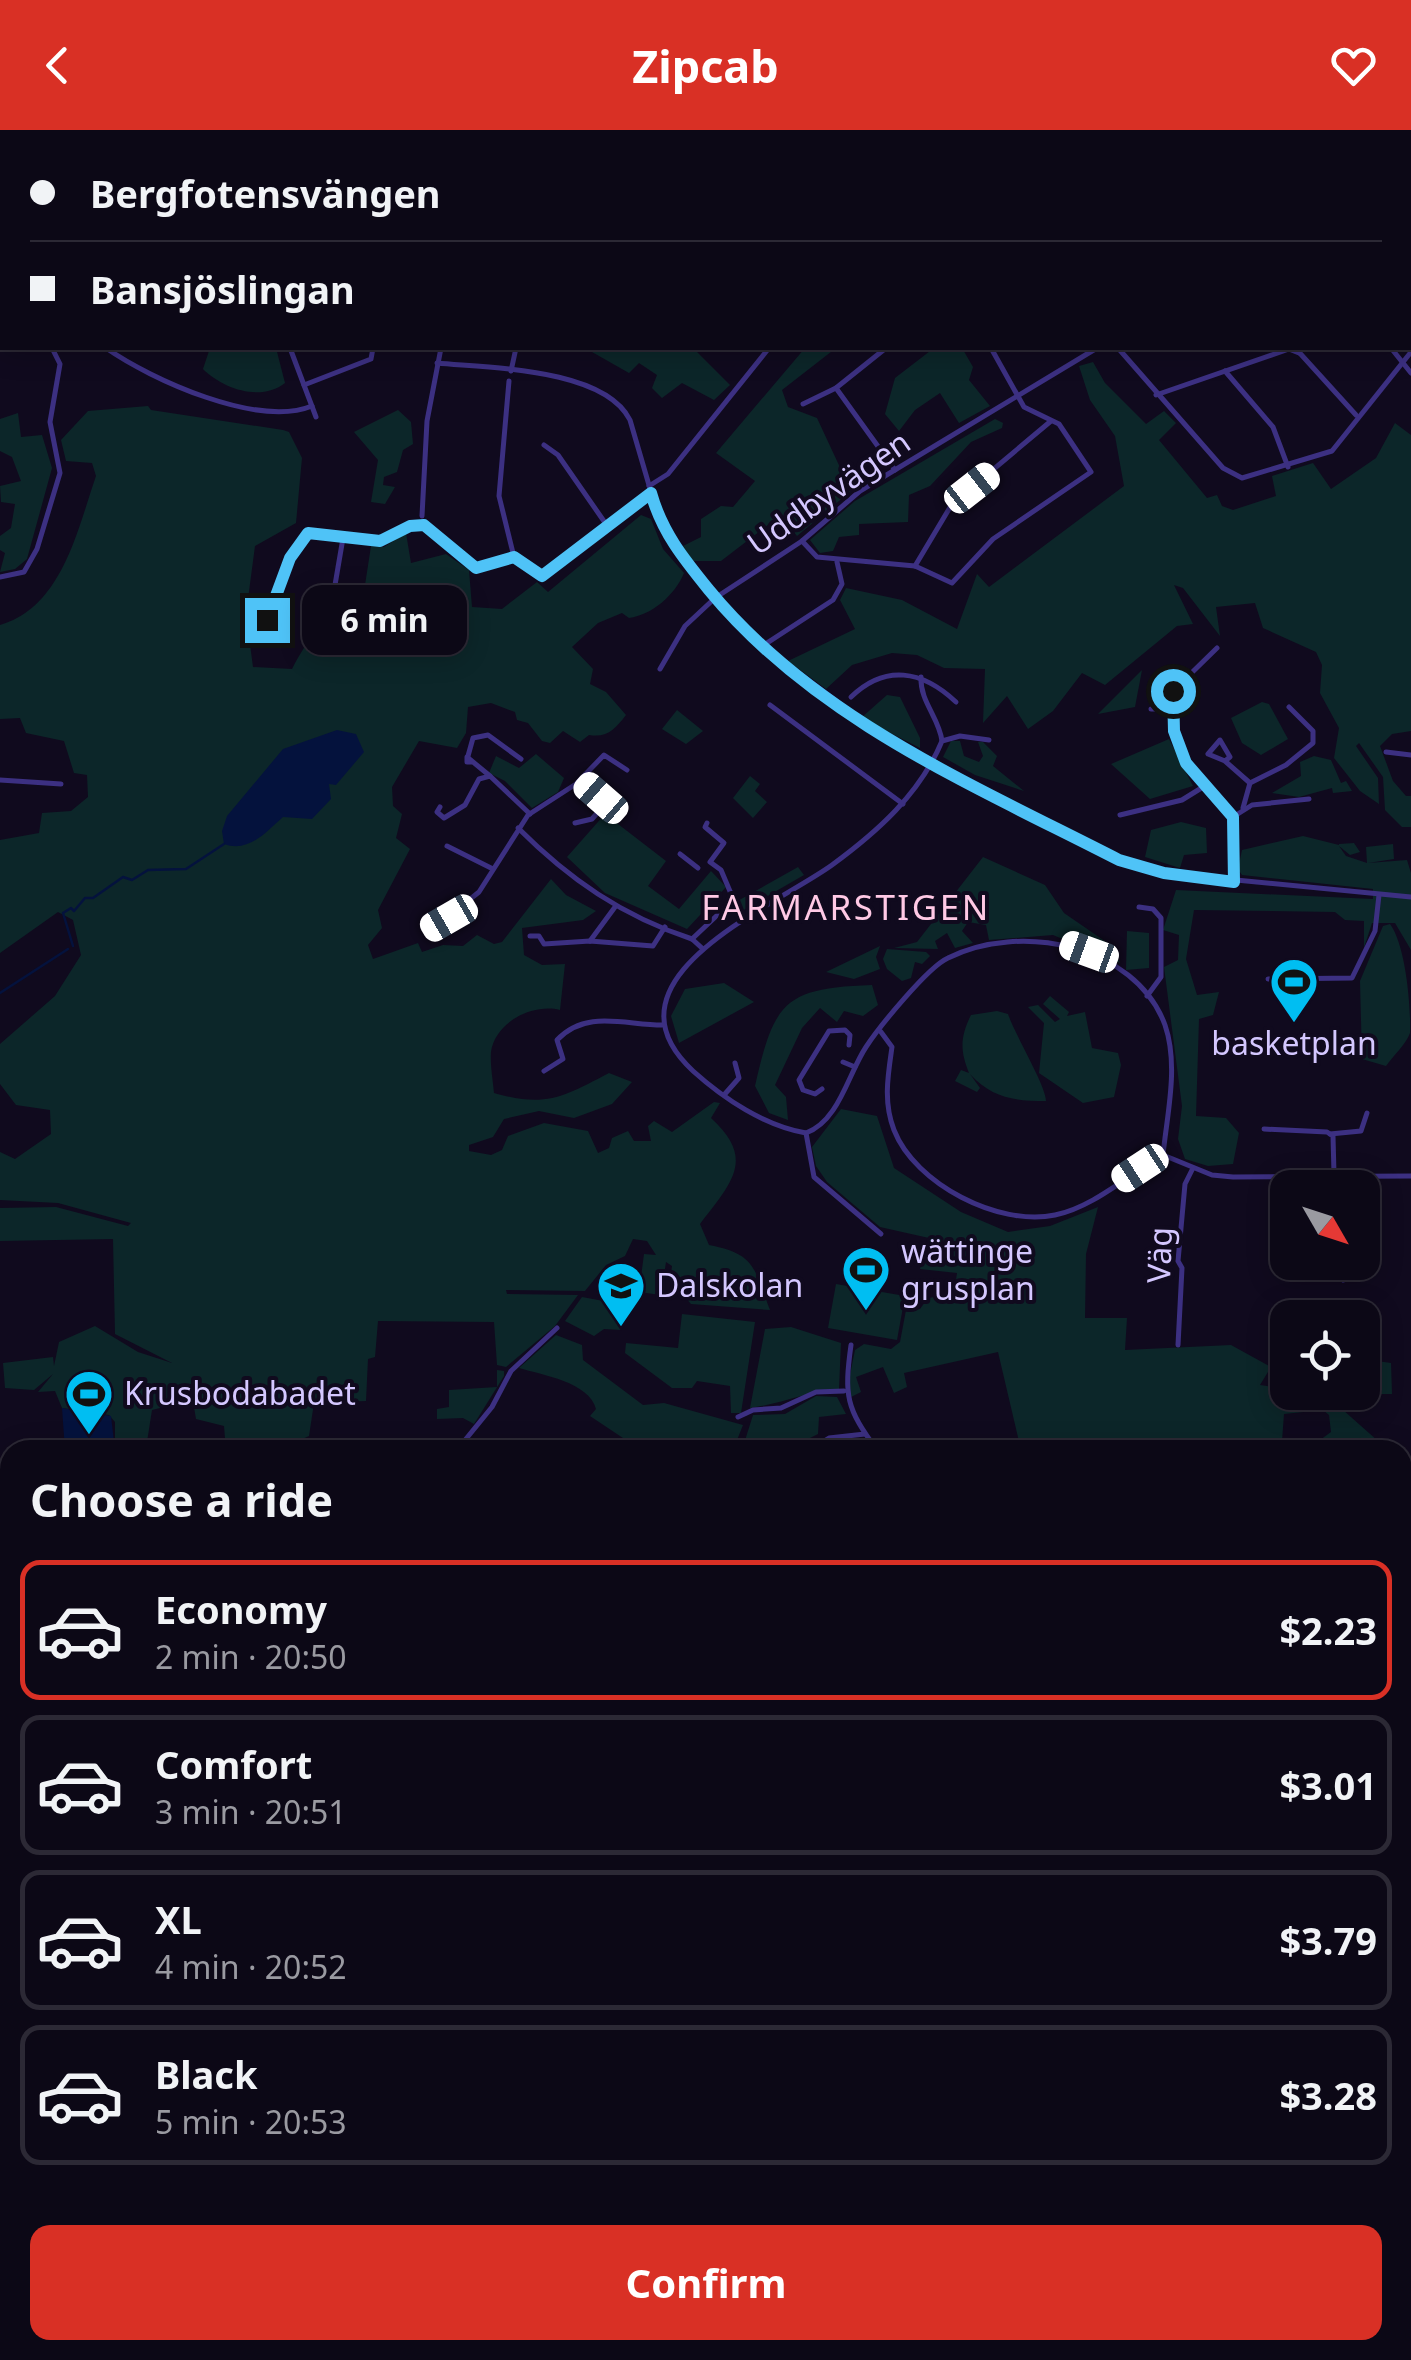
<!DOCTYPE html>
<meta charset="utf-8">
<style>
:root{--surface:#0c0816;--page:#1a1623;--text:#f1f3f6;--muted:#9a9aa1;--line:#2c2935;--accent:#d93025}
body{margin:0;font-family:"Noto Sans",sans-serif;background:var(--page);color:var(--text);height:100vh;display:flex;flex-direction:column;font-size:38px;white-space:nowrap}
*{box-sizing:border-box;margin:0}
p{font-size:32px;color:var(--muted)}
.icon{flex:none;width:55px;height:55px;fill:none;stroke:currentColor;stroke-width:2;stroke-linecap:round;stroke-linejoin:round}
.map{position:relative;flex:1;overflow:hidden}
.drawer{position:absolute;left:0px;top:1310px;width:1412px;height:920px;display:flex;flex-direction:column;background:var(--surface);border-radius:30px 30px 0 0;box-shadow:0 5px 25px #0003,0 0 0 2px var(--line)}
.drawer>*{flex:none}
.hud{position:absolute;left:0px;top:0px;width:1412px;height:220px;box-shadow:0 5px 25px #0003,0 0 0 2px var(--line);display:grid;align-content:center;height:220px;padding:0 30px;background:var(--surface)}
.needle{width:65px;rotate:129deg}
.fabs{position:absolute;left:1270px;top:1040px;display:grid;gap:20px}
.fabs a{display:grid;place-items:center;width:110px;height:110px;border-radius:20px;background:var(--surface);box-shadow:0 5px 25px #0003,0 0 0 2px var(--line);font-size:50px}
.end{position:absolute;width:45px;height:45px;margin:-22px;border:12px solid #4fc3f7;background:#111;box-shadow:0 0 0 5px #111}
.from{border-radius:50%}
.bubble{position:absolute;height:70px;border-radius:20px;background:var(--surface);box-shadow:0 5px 25px #0003,0 0 0 2px var(--line);font-size:32px;font-weight:700;line-height:70px;text-align:center}
.car{position:absolute;width:30px;height:60px;margin:-30px -15px;border-radius:12px;box-shadow:0 0 8px 2px #0007;background:linear-gradient(#fff 24%,#345 0 40%,#fff 0 76%,#345 0 86%,#fff 0)}
.hud b{display:flex;align-items:center;gap:35px;height:95px;font-size:38px}
.hud b+b{border-top:2px solid var(--line)}
.hud i{width:25px;height:25px;background:var(--text)}
ul{padding:0;list-style:none}
li{display:flex;align-items:center;gap:30px;height:140px;margin:0 20px 15px;padding:0 10px;border:5px solid var(--line);border-radius:20px}
li div{flex:1}
li b{display:block;font-size:38px}
li em{font-style:normal;font-weight:700}
li.active{border-color:var(--accent)}
li>.icon{width:90px;height:90px;stroke-width:1.5}
h2{padding:0 30px;font-size:45px;line-height:120px}
.button{display:flex;gap:20px;margin-top:auto;padding:20px 30px}
.button a{flex:1;height:115px;border-radius:20px;background:var(--accent);color:#fff;font-size:40px;font-weight:700;line-height:115px;text-align:center}
header{display:flex;justify-content:space-between;align-items:center;height:130px;padding:0 30px;background:var(--accent);color:#fff;font-size:45px;font-weight:700}
.map>svg:first-child{display:block}
.green{fill:#0c2629}
.water{fill:#04123d}
.lines{fill:none;stroke-linecap:round;stroke-linejoin:round}
.stream{stroke:#04123d;stroke-width:2.5}
.street{stroke:#3c3082;stroke-width:5}
.secondary{stroke:#745eff;stroke-width:8}
.route{stroke:#4fc3f7;stroke-width:12}
.labels{text-anchor:middle;stroke-width:8;stroke-linejoin:round;paint-order:stroke}
.street-label{font-size:32px;fill:#d4c7ff;stroke:#100a1e}
.poi-label{font-size:32px;fill:#d4c7ff;stroke:#100a1e;text-anchor:start}
.neighbourhood-label{font-size:35px;letter-spacing:2.5px;fill:#ffc9e5;stroke:#100a1e}
</style>
<header><svg class="icon" aria-label="back" viewBox="0 0 24 24"><path d="M15 5l-7 7 7 7"/></svg>Zipcab<svg class="icon" aria-label="heart" viewBox="0 0 24 24"><path d="M12 20l-8-8c-3-5 5-10 8-4 3-6 11-1 8 4z"/></svg></header>
<div class="map">
<svg width="1411" height="2230" viewBox="0 0 1411 2230">
<rect width="100%" height="100%" fill="#100a1e"/>
<g class="green">
<path d="M210,218h66l9,35c-24,19 -62,6 -82,-14z"/>
<polygon points="585,218 693,218 730,255 714,270 682,253 662,268 652,258 657,245 639,233 629,243"/>
<polygon points="805,218 836,218 782,260 788,277 817,288 851,361 797,406 781,385 721,431 692,431 683,416 701,407 701,389 721,376 733,377 755,351 716,323"/>
<polygon points="934,218 962,218 973,237 969,250 990,276 959,293 940,263 915,280 899,301 885,284 895,248"/>
<polygon points="1093,232 1105,253 1146,294 1164,281 1176,293 1159,310 1207,368 1217,365 1222,376 1233,380 1276,366 1272,346 1313,333 1331,359 1376,328 1395,293 1411,305 1411,601 1392,604 1380,616 1393,651 1406,666 1411,666 1411,697 1402,697 1385,680 1383,647 1359,613 1356,616 1378,648 1379,674 1360,661 1334,628 1339,598 1320,563 1322,535 1316,522 1263,498 1255,473 1216,477 1220,506 1183,458 1174,455 1193,494 1177,496 1105,555 1082,543 1053,581 1028,599 1007,566 983,593 985,539 944,538 917,525 892,523 852,535 826,559 788,531 855,499 840,470 846,458 902,470 957,499 977,444 989,457 1124,356 1115,306 1090,270 1079,236"/>
<path d="M148,276l3,4 132,20 6,2 13,26 -6,65 -41,23 -9,68 7,53 39,2c16,-31 33,-55 69,-58l10,-65 13,1 22,-14 5,30 35,-9 23,16 3,37 30,2 35,-27 11,10 93,-77 10,4 12,30 21,24c-9,22 -32,42 -55,45l-7,-5 -24,10 -26,24 21,22 -3,15 16,8 20,23c-11,14 -18,23 -37,20l-9,7 -17,-11 -13,12 -8,-2 -14,-18 -11,-3 -2,-8 -24,-9 -23,4 -2,26 -9,15 -38,-7 -27,46 1,19 9,8 -6,24 14,11 -32,61 4,18 -14,17 5,14 45,-16 4,9 21,-7 20,1 14,-11 17,9 8,-2 49,-63 15,16 30,16 -13,9 -61,8 2,27 18,10 23,-1 -5,46c-27,-7 -65,12 -69,42 -1,13 2,29 3,41 52,15 69,4 115,-20l23,9 -20,22 -38,14 -35,-7 -35,8 -11,18 -24,8v6l22,4 11,-5 6,-14 36,-13 44,8 10,22 11,-5 3,-10 16,-7 6,10h17l-3,-15 6,-5 18,11 42,-30 6,1 -9,15c45,41 21,64 -11,106l9,21c47,9 45,23 61,65l-79,-6 -21,-24 2,-14 -6,-4 -5,33 -22,-3 5,-38 12,1 -9,-14 -14,-2 -8,17 -19,9 -21,26 -79,-1 1,4 71,1 -23,31 -49,41 -9,-2 -3,-43 -116,-1 -3,36 -7,2 -2,42 -52,2 -5,33 -31,14h-52l-2,-24 -28,-7 -2,-12 -22,-2 -20,5 -5,32 -32,8v-28l-6,-7 -47,-7 -7,-17 -17,1 15,-18 -19,16 -29,-2 -2,-25 50,-6 1,9 5,-24 36,-16 43,26 34,11 -57,-29 -2,-95 -113,2v-33l56,-1 72,19 3,-3 -73,-20 -58,-3v-48l15,7 36,-25 -1,-24 -34,-5 -16,-21v-40l55,-48 26,-41 -8,-35 -15,-8 -58,41v-113l39,-7 3,-20 29,-2 17,-14 -1,-22 -13,-2 -10,-32 -38,-8 -6,-15 -20,1v-94c62,-18 77,-94 96,-149l-4,-13 -26,-2 -5,-21 27,-29z"/>
<polygon points="398,280 411,292 413,314 403,320 397,342 384,347 383,355 395,357 385,374 371,372 378,330 354,302"/>
<polygon points="18,283 21,307 42,305 52,338 27,429 15,439 0,442 5,423 0,420 0,406 11,398 15,374 1,372 0,356 21,351 12,327 0,321 0,289"/>
<polygon points="995,289 1003,293 1002,298 971,312 930,356 909,365 908,392 859,394 859,405 839,407 833,421 820,423 810,410 855,371"/>
<polygon points="1142,540 1135,577 1098,584"/>
<polygon points="887,565 900,567 920,608 920,618 861,588"/>
<polygon points="1262,572 1269,574 1288,609 1261,625 1242,613 1231,588"/>
<polygon points="677,580 703,601 686,614 662,599"/>
<polygon points="1169,609 1193,656 1150,669 1111,634"/>
<polygon points="951,611 960,611 964,626 979,632 983,626 978,612 983,612 997,626 993,636 1024,661 975,645 943,627"/>
<polygon points="536,624 564,648 558,662 532,678 505,651 489,643 496,626 519,638"/>
<polygon points="1314,626 1331,630 1341,653 1346,651 1352,661 1333,663 1332,658 1299,667 1272,663 1301,646 1300,632"/>
<polygon points="750,646 760,654 755,661 767,672 753,688 733,668"/>
<polygon points="605,684 666,731 648,756 679,779 711,741 726,757 687,799 605,763 567,727"/>
<polygon points="1181,692 1206,698 1207,723 1184,725 1180,738 1145,727 1151,700"/>
<polygon points="1303,706 1339,715 1339,714 1354,713 1360,722 1350,725 1339,716 1346,726 1367,733 1366,717 1393,714 1394,729 1368,733 1407,730 1411,743 1411,820 1395,793 1372,793 1364,818 1364,791 1345,790 1335,782 1194,780 1186,829 1197,865 1219,862 1213,885 1199,889 1196,986 1226,988 1239,1003 1233,1034 1208,1036 1185,1029 1178,1009 1182,976 1164,837 1178,830 1179,805 1163,800 1176,760 1373,769 1373,759 1242,745 1238,739 1242,720"/>
<polygon points="983,727 1045,755 1064,783 1112,816 1120,833 1053,805 989,810 986,795 968,792 962,801 973,813 955,818 947,803 935,811 938,819 894,818 917,812"/>
<polygon points="798,737 804,745 735,785 734,773"/>
<path d="M1390,794c16,22 21,83 20,109 -4,11 -17,23 -24,33l-24,-7 -2,-78 23,-55z"/>
<polygon points="1127,801 1149,803 1149,838 1126,840"/>
<polygon points="880,816 876,827 880,839 854,849 826,842"/>
<polygon points="887,819 926,822 930,826 922,834 915,832 911,848 902,851 887,839 883,829"/>
<polygon points="724,853 754,872 679,913 671,886 685,859"/>
<path d="M872,855l6,20 -15,11 -19,-5 -7,11 -17,-14 -18,20 -27,57 11,12 2,23 -19,-7 -14,-27c19,-84 29,-98 117,-101z"/>
<polygon points="1050,866 1069,882 1067,886 1085,882 1092,918 1118,923 1121,935 1114,967 1083,973 1039,943 1044,893 1028,877 1038,875 1055,892 1060,889 1043,874"/>
<path d="M997,881l11,3c7,21 38,72 38,87 -32,0 -54,-3 -76,-27l10,14 -3,4 -22,-11 6,-11 8,3c-9,-22 -9,-36 2,-58z"/>
<polygon points="841,979 877,986 894,1038 961,1082 1008,1102 1050,1096 1098,1077 1086,1124 1085,1188 1127,1188 1125,1220 1231,1215 1271,1237 1260,1255 1325,1264 1378,1311 1378,1320 1345,1320 1320,1310 1331,1302 1329,1285 1323,1280 1284,1284 1282,1311 1287,1319 1301,1316 1300,1320 1192,1320 1180,1314 1151,1320 1021,1320 998,1222 904,1243 907,1257 894,1263 883,1237 856,1247 861,1262 851,1267 847,1259 855,1220 864,1214 891,1219 900,1212 906,1180 920,1179 928,1168 954,1164 957,1143 920,1139 929,1108 880,1097 827,1052 816,1036 812,1017"/>
<polygon points="836,1154 905,1166 897,1210 828,1198"/>
<polygon points="582,1167 625,1175 621,1200 604,1199 594,1206 565,1191"/>
<polygon points="682,1184 755,1192 741,1283 731,1283 730,1256 697,1251 692,1258 672,1258 625,1223 626,1213 678,1218"/>
<path d="M791,1197l50,16 -2,46c-31,2 -58,15 -89,19l15,-79z"/>
<path d="M556,1205l26,10 1,15 60,45 21,-2 79,22 -10,25h-77l-19,-12 -8,4 -39,-26 6,-7c-7,-27 -54,-34 -77,-41z"/>
<polygon points="1363,1229 1391,1233 1392,1264 1360,1264"/>
<polygon points="497,1240 504,1241 504,1246 474,1294 463,1288 437,1289 437,1279 449,1277 449,1260 497,1257"/>
<polygon points="816,1266 837,1267 846,1284 819,1287 818,1304 786,1320 742,1320 753,1285 785,1284"/>
<polygon points="0,1613 10,1613 10,2220 779,2220 764,2230 0,2230"/>
<polygon points="1402,1834 1411,1834 1411,1920 1403,1922"/>
<polygon points="826,2220 908,2220 920,2230 872,2225 845,2230"/>
</g>
<g class="water">
<path d="M337,600l19,4 8,18 -28,33 -7,-1 2,15 -19,20 -29,-2c-17,15 -34,36 -59,27l-2,-13 5,-15 56,-67z"/>
<polygon points="62,1278 111,1286 115,1320 65,1320"/>
</g>
<g class="lines">
<g class="stream">
<polyline points="73,816 63,783 71,778 74,781 85,768 93,768 123,747 132,750 148,740 186,739 224,714"/>
<polyline points="0,863 68,819"/>
<polyline points="0,2155 10,2161"/>
</g>
<g class="street">
<polyline points="94,0 102,2"/>
<polyline points="222,0 225,2"/>
<polyline points="230,0 230,2"/>
<polyline points="300,0 301,2"/>
<polyline points="372,0 373,2"/>
<polyline points="441,0 442,2"/>
<polyline points="536,0 538,2"/>
<polyline points="660,0 660,2"/>
<polyline points="1143,0 1146,2"/>
<polyline points="1249,0 1255,2"/>
<polyline points="1296,0 1297,2"/>
<polyline points="36,2 55,0"/>
<polyline points="140,2 140,0"/>
<polyline points="584,2 585,0"/>
<polyline points="906,2 912,0"/>
<polyline points="990,2 993,0"/>
<polyline points="1027,2 1030,0"/>
<polyline points="1381,2 1383,0"/>
<polyline points="1410,7 1411,7"/>
<polyline points="1410,81 1411,82"/>
<polyline points="1410,112 1411,111"/>
<polyline points="0,197 2,197"/>
<path d="M106,218c46,32 152,80 206,58"/>
<polyline points="290,218 316,287"/>
<polyline points="1118,218 1223,338 1242,348 1332,321 1411,222"/>
<polyline points="1391,218 1411,243"/>
<polyline points="1297,220 1356,285"/>
<path d="M437,233c51,5 167,5 193,57l28,96 20,37 64,78 158,117 219,112 45,13 247,24"/>
<polyline points="511,241 516,218"/>
<polyline points="1225,241 1273,297 1288,337"/>
<polyline points="509,251 499,366 514,427"/>
<polyline points="304,255 371,229 373,218"/>
<polyline points="836,258 895,340"/>
<polyline points="1156,265 1289,219 1299,223"/>
<polyline points="803,274 836,258 886,218"/>
<polyline points="544,315 558,325 608,397"/>
<polyline points="649,356 668,344 769,218"/>
<polyline points="422,386 427,291 441,218"/>
<polyline points="802,411 817,427 915,436 952,453 993,409 1091,342 1059,294 1024,277 991,218"/>
<polyline points="915,436 952,374 1051,291"/>
<polyline points="0,447 24,442 37,419 60,343 50,292 60,234 52,218"/>
<polyline points="335,455 343,408"/>
<path d="M258,501c21,-30 24,-72 50,-98l73,8 29,-15 14,-1 52,43 38,-11 28,19 109,-83"/>
<polyline points="761,517 833,470 842,454 837,432"/>
<polyline points="1217,518 1173,561 1174,601 1186,633 1233,687 1234,752"/>
<polyline points="660,539 685,496 715,468 802,411 860,361 1097,218"/>
<path d="M921,547c-1,25 18,40 21,64"/>
<path d="M851,567c34,-33 71,-27 105,5"/>
<polyline points="770,575 903,674"/>
<polyline points="1151,579 1173,579"/>
<path d="M989,610l-29,-4 -18,5c-22,53 -65,91 -110,124 -58,42 -238,114 -139,206 31,28 72,55 113,62 33,-12 42,-59 60,-86 13,-20 62,-80 82,-89 71,-36 187,-14 217,67 14,41 2,89 -2,130"/>
<polyline points="1386,622 1411,625"/>
<polyline points="468,626 473,608 488,605 521,629"/>
<polyline points="1225,631 1230,627 1220,610 1208,624 1225,631 1250,653"/>
<polyline points="473,632 467,632 467,627 490,646"/>
<polyline points="0,650 61,654"/>
<polyline points="440,677 437,682 444,688 465,675 479,649 490,646 530,684"/>
<polyline points="1243,678 1250,653 1286,635 1313,613 1313,601 1289,577"/>
<polyline points="1120,685 1182,670 1203,657"/>
<polyline points="1233,687 1252,675 1309,669"/>
<polyline points="575,693 592,689 599,681 601,668 581,651"/>
<path d="M518,698c51,51 104,88 174,111l11,10"/>
<polyline points="447,716 493,739"/>
<polyline points="680,724 698,738"/>
<polyline points="1139,777 1153,779 1161,788 1161,847 1147,866"/>
<polyline points="428,803 479,762 528,685 576,654 604,625 627,640"/>
<polyline points="530,806 539,806 544,814 590,811 653,816 665,797"/>
<polyline points="692,809 727,776 732,766 721,740 710,732 724,713 705,697 707,693"/>
<polyline points="590,811 615,777"/>
<polyline points="1268,849 1352,848 1375,801 1379,765"/>
<path d="M881,902l11,15c-4,28 -9,55 2,83 21,54 105,97 161,85 39,-8 74,-41 108,-60"/>
<polyline points="843,932 855,937"/>
<path d="M544,941l19,-12 -6,-19c29,-31 68,-15 105,-15"/>
<polyline points="822,959 815,964 803,960 799,950 829,901 845,900 850,905 849,915"/>
<polyline points="724,965 739,948 735,933"/>
<polyline points="1264,999 1327,1002 1333,1006 1334,1044"/>
<polyline points="806,1003 814,1047 881,1104"/>
<polyline points="1330,1004 1361,1001 1367,983"/>
<polyline points="1163,1025 1212,1045 1233,1047 1411,1046"/>
<polyline points="1362,1070 1368,1044"/>
<polyline points="1343,1150 1348,1132"/>
<path d="M851,1215c-7,51 -5,63 26,105"/>
<polyline points="1178,1215 1182,1138 1178,1131 1185,1054 1193,1038"/>
<polyline points="738,1287 753,1280 781,1278 816,1262 844,1261"/>
<polyline points="457,1320 492,1277 511,1241 557,1198"/>
<polyline points="810,1320 829,1308 865,1304"/>
<polyline points="1402,1397 1411,1409"/>
<polyline points="1402,1447 1411,1460"/>
<polyline points="1402,1787 1411,1790"/>
<polyline points="1402,1975 1411,1983"/>
<polyline points="1402,2084 1409,2117"/>
<polyline points="1402,2203 1411,2205"/>
<polyline points="1029,2220 1041,2230"/>
<polyline points="1124,2220 1138,2230"/>
<polyline points="1292,2220 1296,2230"/>
<polyline points="946,2230 952,2220"/>
<polyline points="1150,2230 1191,2230 1198,2220"/>
</g>
<g class="secondary">
<polyline points="1402,1416 1411,1410"/>
<polyline points="0,1490 10,1489"/>
<polyline points="1402,1954 1411,1951"/>
<polyline points="973,2230 976,2220"/>
</g>
</g>
<g class="lines">
<path class="route" d="M267,490l23,-62 18,-25 72,8 30,-15 14,-1 52,43 38,-11 28,19 109,-83c11,39 32,65 58,97 106,129 264,195 410,270l45,13 70,9 -1,-65 -47,-54 -12,-32 -1,-40"/>
</g>
<defs>
<g id="stadium-pin" transform="scale(2.5)"><path d="M0 17L-7.5 6A9.5 9.5 0 1 1 7.5 6Z" fill="#00bef2" stroke="#100a1e"/><path d="M0-5a6.5 5 0 1 0 0 10a6.5 5 0 1 0 0-10ZM-3.5-1.8h7v3.6h-7Z" fill="#111"/></g>
<g id="school-pin" transform="scale(2.5)"><path d="M0 17L-7.5 6A9.5 9.5 0 1 1 7.5 6Z" fill="#00bef2" stroke="#100a1e"/><path d="M0-5L7-2L0 1L-7-2ZM-4 1L0 2.5L4 1V4Q0 6-4 4Z" fill="#111"/></g>
</defs>
<g fill-rule="evenodd">
<use href="#stadium-pin" x="1294" y="852"/>
<use href="#stadium-pin" x="866" y="1140"/>
<use href="#school-pin" x="621" y="1156"/>
<use href="#stadium-pin" x="89" y="1264"/>
</g>
<g class="labels">
<g class="street-label">
<text transform="translate(829 363) rotate(-35)" y="11">Uddbyvägen</text>
<text transform="translate(1160 1125) rotate(-88)" y="11">Väg</text>
</g>
<g class="poi-label">
<text x="1294" y="925" text-anchor="middle">basketplan</text>
<text x="901" y="1133">wättinge<tspan x="901" dy="37">grusplan</tspan></text>
<text x="656" y="1167">Dalskolan</text>
<text x="124" y="1275">Krusbodabadet</text>
</g>
<g class="neighbourhood-label">
<text x="846" y="790">FARMARSTIGEN</text>
</g>
</g>
</svg>
<div class="fabs">
<a><svg class="needle" viewBox="-14 -14 28 28"><path d="M0-13l5 13h-10z" fill="#e53935"/><path d="M0 13l5-13h-10z" fill="#9a9aa1"/></svg></a>
<a><svg class="icon" aria-label="locate" viewBox="0 0 24 24"><circle cx="12" cy="12" r="6"/><path d="M12 2v4M12 18v4M2 12h4M18 12h4"/></svg></a>
</div>
<i class="end from" style="left:1173px;top:561px"></i>
<i class="end" style="left:267px;top:490px"></i>
<div class="bubble" style="left:302px;top:455px;width:165px">6 min</div>
<i class="car" style="left:972px;top:358px;rotate:52deg"></i>
<i class="car" style="left:601px;top:668px;rotate:311deg"></i>
<i class="car" style="left:449px;top:788px;rotate:240deg"></i>
<i class="car" style="left:1089px;top:822px;rotate:290deg"></i>
<i class="car" style="left:1140px;top:1038px;rotate:237deg"></i>
<div class="hud">
<b><i class="from"></i>Bergfotensvängen</b>
<b><i></i>Bansjöslingan</b>
</div>
<section class="drawer">
<h2>Choose a ride</h2>
<ul>
<li class="active"><svg class="icon" aria-label="car" viewBox="0 0 24 24"><path d="M5 17H2v-5l4-1 3-4h7l3 4 3 1v5h-3M9 17h6M6 11h13"/><circle cx="7" cy="17" r="2"/><circle cx="17" cy="17" r="2"/></svg><div><b>Economy</b><p>2 min · 20:50</p></div><em>$2.23</em></li>
<li><svg class="icon" aria-label="car" viewBox="0 0 24 24"><path d="M5 17H2v-5l4-1 3-4h7l3 4 3 1v5h-3M9 17h6M6 11h13"/><circle cx="7" cy="17" r="2"/><circle cx="17" cy="17" r="2"/></svg><div><b>Comfort</b><p>3 min · 20:51</p></div><em>$3.01</em></li>
<li><svg class="icon" aria-label="car" viewBox="0 0 24 24"><path d="M5 17H2v-5l4-1 3-4h7l3 4 3 1v5h-3M9 17h6M6 11h13"/><circle cx="7" cy="17" r="2"/><circle cx="17" cy="17" r="2"/></svg><div><b>XL</b><p>4 min · 20:52</p></div><em>$3.79</em></li>
<li><svg class="icon" aria-label="car" viewBox="0 0 24 24"><path d="M5 17H2v-5l4-1 3-4h7l3 4 3 1v5h-3M9 17h6M6 11h13"/><circle cx="7" cy="17" r="2"/><circle cx="17" cy="17" r="2"/></svg><div><b>Black</b><p>5 min · 20:53</p></div><em>$3.28</em></li>
</ul>
<div class="button"><a>Confirm</a></div>
</section>
</div>
